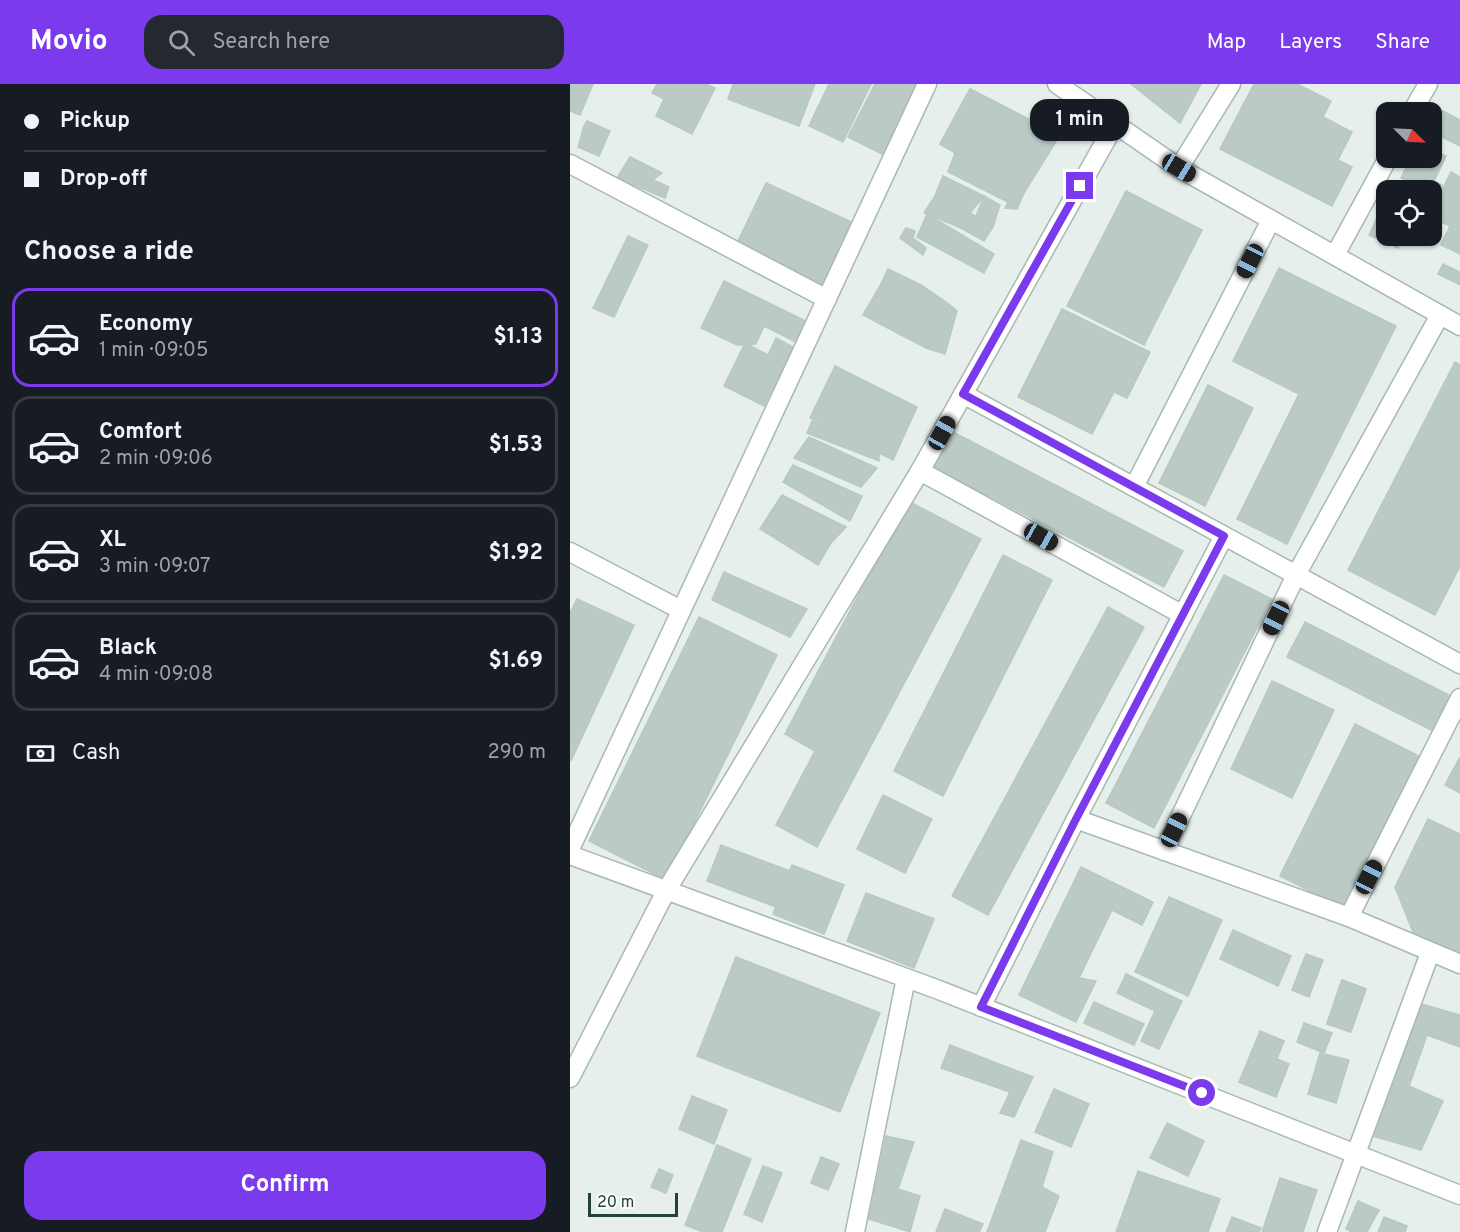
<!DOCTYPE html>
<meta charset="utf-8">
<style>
:root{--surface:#171b24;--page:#242831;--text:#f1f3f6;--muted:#9ea1a6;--line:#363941;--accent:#7c3aed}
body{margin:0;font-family:Overpass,sans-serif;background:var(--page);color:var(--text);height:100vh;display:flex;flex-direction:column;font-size:22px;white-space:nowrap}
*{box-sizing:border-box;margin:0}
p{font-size:20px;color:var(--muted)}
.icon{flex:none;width:33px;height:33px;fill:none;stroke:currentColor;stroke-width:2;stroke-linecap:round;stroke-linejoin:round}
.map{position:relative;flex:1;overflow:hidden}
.drawer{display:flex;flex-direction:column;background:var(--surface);width:570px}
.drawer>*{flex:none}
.guide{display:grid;align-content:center;height:132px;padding:0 24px;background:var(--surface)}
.needle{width:39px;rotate:114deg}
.tools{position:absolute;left:806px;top:18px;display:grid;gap:12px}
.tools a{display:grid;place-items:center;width:66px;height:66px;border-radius:12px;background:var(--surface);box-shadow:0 2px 4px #0004;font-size:30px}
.scale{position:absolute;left:18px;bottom:15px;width:90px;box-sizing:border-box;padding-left:6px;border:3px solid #24423a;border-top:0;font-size:16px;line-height:21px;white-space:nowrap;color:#24423a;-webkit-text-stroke:4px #f7fbf9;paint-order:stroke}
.end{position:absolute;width:27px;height:27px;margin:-14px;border:8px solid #7c3aed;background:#fff;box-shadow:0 0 0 3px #fff}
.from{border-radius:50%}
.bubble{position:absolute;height:42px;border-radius:18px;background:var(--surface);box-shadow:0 2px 4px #0004;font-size:20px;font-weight:700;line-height:42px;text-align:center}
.car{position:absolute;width:18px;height:36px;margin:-18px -9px;border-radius:8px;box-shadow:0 0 4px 2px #0007;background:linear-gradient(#222 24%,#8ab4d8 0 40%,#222 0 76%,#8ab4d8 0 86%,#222 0)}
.guide b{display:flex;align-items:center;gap:21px;height:57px;font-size:22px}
.guide b+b{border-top:2px solid var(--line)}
.guide i{width:15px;height:15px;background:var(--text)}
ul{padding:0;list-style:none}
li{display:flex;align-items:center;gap:18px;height:99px;margin:0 12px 9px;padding:0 12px;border:3px solid var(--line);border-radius:18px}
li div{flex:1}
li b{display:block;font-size:22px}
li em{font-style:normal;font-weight:700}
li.active{border-color:var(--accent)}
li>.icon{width:54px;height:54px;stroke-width:1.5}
h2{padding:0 24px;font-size:27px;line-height:72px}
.pay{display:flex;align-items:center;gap:15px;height:66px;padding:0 24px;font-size:22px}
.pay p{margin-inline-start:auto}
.action{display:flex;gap:12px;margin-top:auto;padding:12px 24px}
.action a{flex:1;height:69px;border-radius:18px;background:var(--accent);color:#fff;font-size:24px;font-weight:700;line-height:69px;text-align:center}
header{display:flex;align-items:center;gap:36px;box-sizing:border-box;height:84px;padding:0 30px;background:var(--accent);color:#fff}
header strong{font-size:28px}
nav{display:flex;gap:33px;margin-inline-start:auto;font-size:21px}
.search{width:420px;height:54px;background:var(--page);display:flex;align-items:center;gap:15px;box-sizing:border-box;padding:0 21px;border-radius:18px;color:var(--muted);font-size:22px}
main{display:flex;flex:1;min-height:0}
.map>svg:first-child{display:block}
.building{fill:#bbcac4;stroke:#b8c9c2;stroke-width:1.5}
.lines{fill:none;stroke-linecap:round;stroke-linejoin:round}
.street-casing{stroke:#a8b8b2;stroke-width:21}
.street{stroke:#fff;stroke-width:18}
.route{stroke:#7c3aed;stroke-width:8}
</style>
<header>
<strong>Movio</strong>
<div class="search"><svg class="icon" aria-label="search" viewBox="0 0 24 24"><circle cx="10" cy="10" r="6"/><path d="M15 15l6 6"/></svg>Search here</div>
<nav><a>Map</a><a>Layers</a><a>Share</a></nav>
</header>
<main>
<section class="drawer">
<div class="guide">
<b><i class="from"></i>Pickup</b>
<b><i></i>Drop-off</b>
</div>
<h2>Choose a ride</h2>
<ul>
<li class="active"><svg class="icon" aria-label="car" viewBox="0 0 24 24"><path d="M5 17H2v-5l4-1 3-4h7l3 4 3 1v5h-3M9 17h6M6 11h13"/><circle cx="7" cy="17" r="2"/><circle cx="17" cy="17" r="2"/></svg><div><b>Economy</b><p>1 min · 09:05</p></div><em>$1.13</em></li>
<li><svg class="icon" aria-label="car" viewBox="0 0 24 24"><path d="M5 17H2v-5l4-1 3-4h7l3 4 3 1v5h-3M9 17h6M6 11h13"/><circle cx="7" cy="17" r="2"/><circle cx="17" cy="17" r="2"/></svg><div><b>Comfort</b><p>2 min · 09:06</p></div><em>$1.53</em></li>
<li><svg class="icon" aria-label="car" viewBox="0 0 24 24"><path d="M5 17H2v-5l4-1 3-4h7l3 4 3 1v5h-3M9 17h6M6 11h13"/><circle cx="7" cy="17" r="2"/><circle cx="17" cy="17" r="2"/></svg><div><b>XL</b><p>3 min · 09:07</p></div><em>$1.92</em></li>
<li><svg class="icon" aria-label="car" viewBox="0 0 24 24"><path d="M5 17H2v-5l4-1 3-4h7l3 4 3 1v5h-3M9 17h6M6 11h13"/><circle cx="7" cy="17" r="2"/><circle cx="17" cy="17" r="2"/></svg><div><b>Black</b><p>4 min · 09:08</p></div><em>$1.69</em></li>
</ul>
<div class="pay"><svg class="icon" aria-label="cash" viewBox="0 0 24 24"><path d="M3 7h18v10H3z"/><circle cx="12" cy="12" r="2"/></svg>Cash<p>290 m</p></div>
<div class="action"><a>Confirm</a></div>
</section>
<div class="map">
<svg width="890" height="1148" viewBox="0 0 890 1148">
<rect width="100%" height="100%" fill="#e6efeb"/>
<g class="building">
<polygon points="0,0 23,0 10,31 0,27"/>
<polygon points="87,0 136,0 145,4 122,50 86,32 94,15 82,9"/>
<polygon points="163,0 245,0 229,42 158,15"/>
<polygon points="259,0 301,0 273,58 239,42"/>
<polygon points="305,0 355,0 318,73 278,53"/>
<polygon points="561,0 631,0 610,39"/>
<polygon points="684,0 727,0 761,17 753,33 782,48 768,76 782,83 762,122 650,65"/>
<polygon points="400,5 474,43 467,57 479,64 454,109 370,60"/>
<polygon points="400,5 490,51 454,109 370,60"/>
<polygon points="869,25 890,36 890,62 870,52 865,62 861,60 861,41"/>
<polygon points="17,37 40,47 29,72 8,63 14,42"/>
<polygon points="861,65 876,72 864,97 872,101 868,111 831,94 841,74 861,74"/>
<polygon points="385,69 454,109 447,125 435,124 438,118 378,88"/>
<polygon points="60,73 92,89 83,96 99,103 95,114 47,94"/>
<polygon points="881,88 890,93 890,170 871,161 880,142 861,133 861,128"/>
<polygon points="373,92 414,112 400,129 365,112"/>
<polygon points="196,99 282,138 251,203 167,159"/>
<polygon points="556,107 632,146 574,261 497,222"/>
<polygon points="365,112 400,129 389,143 354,129"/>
<polygon points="414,112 430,121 423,143 406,132"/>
<polygon points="810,127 816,130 816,136 811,146 816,148 816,152 823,152 831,155 828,164 799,151"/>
<polygon points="400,129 423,143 414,157 389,143"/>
<polygon points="357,130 424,170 414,189 347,153"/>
<polygon points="336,144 345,147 343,154 356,164 353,171 330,154"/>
<polygon points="58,152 78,161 44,233 23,224"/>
<polygon points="873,180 890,188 890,201 868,190"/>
<polygon points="709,184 826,242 717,460 667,435 729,310 663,277"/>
<polygon points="318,185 353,202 346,221 311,200"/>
<polygon points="154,197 240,239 230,260 194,242 186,260 167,261 131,244"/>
<polygon points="311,200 346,221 331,251 293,231"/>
<polygon points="353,202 380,221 356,264 331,251"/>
<polygon points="380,221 387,227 375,270 356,264"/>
<polygon points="492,225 580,268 557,314 544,308 522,350 448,313"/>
<polygon points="206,254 223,263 194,322 154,302 175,259 198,271"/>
<polygon points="885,278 890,281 890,482 865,531 778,486"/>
<polygon points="265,282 347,323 323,376 240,334"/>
<polygon points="638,301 683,324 635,422 589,399"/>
<polygon points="242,337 309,369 309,377 237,349"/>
<polygon points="381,347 613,467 594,503 363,383"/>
<polygon points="239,353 307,384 291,403 224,374"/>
<polygon points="223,381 292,412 280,437 213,398"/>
<polygon points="212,411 276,443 261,459 200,429"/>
<polygon points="338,417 411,455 247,763 206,741 245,667 215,650"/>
<polygon points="200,429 261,459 248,481 190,445"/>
<polygon points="433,471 482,496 373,712 324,687"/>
<polygon points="154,488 237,525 220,553 142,516"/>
<polygon points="654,491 702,515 584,744 536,719"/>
<polygon points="7,515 64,541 1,677 0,529"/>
<polygon points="538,523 574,543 418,831 382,812"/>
<polygon points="129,533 207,571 96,796 19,757"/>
<polygon points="735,538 879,611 861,646 717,573"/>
<polygon points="702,597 764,626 722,714 661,685"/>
<polygon points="785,640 851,673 775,825 710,792"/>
<polygon points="890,673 890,709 875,701"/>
<polygon points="313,711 362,735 335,789 287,765"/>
<polygon points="858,735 890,750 890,871 843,848 825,803"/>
<polygon points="151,761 220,787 206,823 137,797"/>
<polygon points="222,781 274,801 254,850 203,830"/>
<polygon points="511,783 583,818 572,841 542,826 509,894 526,897 506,938 449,911"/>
<polygon points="296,809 364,835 344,884 277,857"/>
<polygon points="599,813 652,836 618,912 565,888"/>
<polygon points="663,846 721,872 708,902 650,875"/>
<polygon points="736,870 753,876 739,913 722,906"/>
<polygon points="166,873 310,929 270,1028 127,972"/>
<polygon points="556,890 612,917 589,965 571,957 585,927 547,909"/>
<polygon points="772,896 796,905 781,948 757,940"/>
<polygon points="772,896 796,905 780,948 757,939"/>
<polygon points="524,918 574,940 564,961 514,939"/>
<polygon points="851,920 890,931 890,963 857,951 839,1002 873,1017 851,1066 803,1052"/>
<polygon points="734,939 762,949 754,969 727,958"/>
<polygon points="690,947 714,957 707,975 719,980 706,1013 669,998"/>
<polygon points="380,961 463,993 444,1033 430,1029 440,1008 371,984"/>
<polygon points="750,969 779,976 766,1019 738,1010"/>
<polygon points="484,1005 519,1020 501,1063 465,1048"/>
<polygon points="122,1012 157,1026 144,1060 109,1045"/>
<polygon points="597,1039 634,1057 618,1092 580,1074"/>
<polygon points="316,1052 344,1058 328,1105 350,1112 340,1148 299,1135"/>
<polygon points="451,1056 483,1068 472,1103 489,1112 475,1148 417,1148"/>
<polygon points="147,1061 181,1075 152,1148 133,1148 115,1141"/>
<polygon points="251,1073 269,1080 258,1106 241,1099"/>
<polygon points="193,1082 212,1089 192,1138 174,1130"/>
<polygon points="89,1085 103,1091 96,1109 81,1103"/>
<polygon points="568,1087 650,1115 638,1148 546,1148"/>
<polygon points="710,1094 747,1106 733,1148 692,1148"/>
<polygon points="788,1117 809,1126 797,1148 782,1148 776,1145"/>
<polygon points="375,1125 413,1140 409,1148 366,1148"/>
<polygon points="662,1133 691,1144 689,1148 656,1148"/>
<polygon points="814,1133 837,1142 835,1148 808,1148"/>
</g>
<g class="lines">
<g class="street-casing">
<g id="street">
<polyline points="487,0 609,84 890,242"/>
<polyline points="842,28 858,0"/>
<polyline points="0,80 257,215"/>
<polyline points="609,84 661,0"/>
<polyline points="765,171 818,74"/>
<polyline points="393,310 890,580"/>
<polyline points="350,387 613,531"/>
<polyline points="564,403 701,136"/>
<polyline points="0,468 111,526"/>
<polyline points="506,735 779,833 890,880"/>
<polyline points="0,765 357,0"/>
<polyline points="594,767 726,491 870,231"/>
<polyline points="0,771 369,906 890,1111"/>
<polyline points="779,833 890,614"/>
<polyline points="411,923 506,735 654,452"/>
<polyline points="0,994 96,807 350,387 545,40"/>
<polyline points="285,1148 336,894"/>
<polyline points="757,1148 860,869"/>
</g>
</g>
<use href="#street" class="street"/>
</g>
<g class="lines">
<polyline class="route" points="510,102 393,310 654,452 506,735 411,923 632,1009"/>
</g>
</svg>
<div class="tools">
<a><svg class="needle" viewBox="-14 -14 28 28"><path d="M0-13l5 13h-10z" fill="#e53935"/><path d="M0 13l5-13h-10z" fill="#9ea1a6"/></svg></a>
<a><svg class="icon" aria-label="locate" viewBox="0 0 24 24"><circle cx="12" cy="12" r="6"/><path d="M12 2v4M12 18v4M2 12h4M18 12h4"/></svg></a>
</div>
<div class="scale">20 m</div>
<i class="end from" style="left:632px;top:1009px"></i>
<i class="end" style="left:510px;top:102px"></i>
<div class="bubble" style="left:460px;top:15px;width:99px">1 min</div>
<i class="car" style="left:609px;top:84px;rotate:121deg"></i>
<i class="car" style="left:680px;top:177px;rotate:207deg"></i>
<i class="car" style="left:372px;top:349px;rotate:29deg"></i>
<i class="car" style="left:471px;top:453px;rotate:119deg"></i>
<i class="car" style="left:706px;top:534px;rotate:206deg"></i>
<i class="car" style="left:604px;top:746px;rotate:26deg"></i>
<i class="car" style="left:799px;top:793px;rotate:27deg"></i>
</div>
</main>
